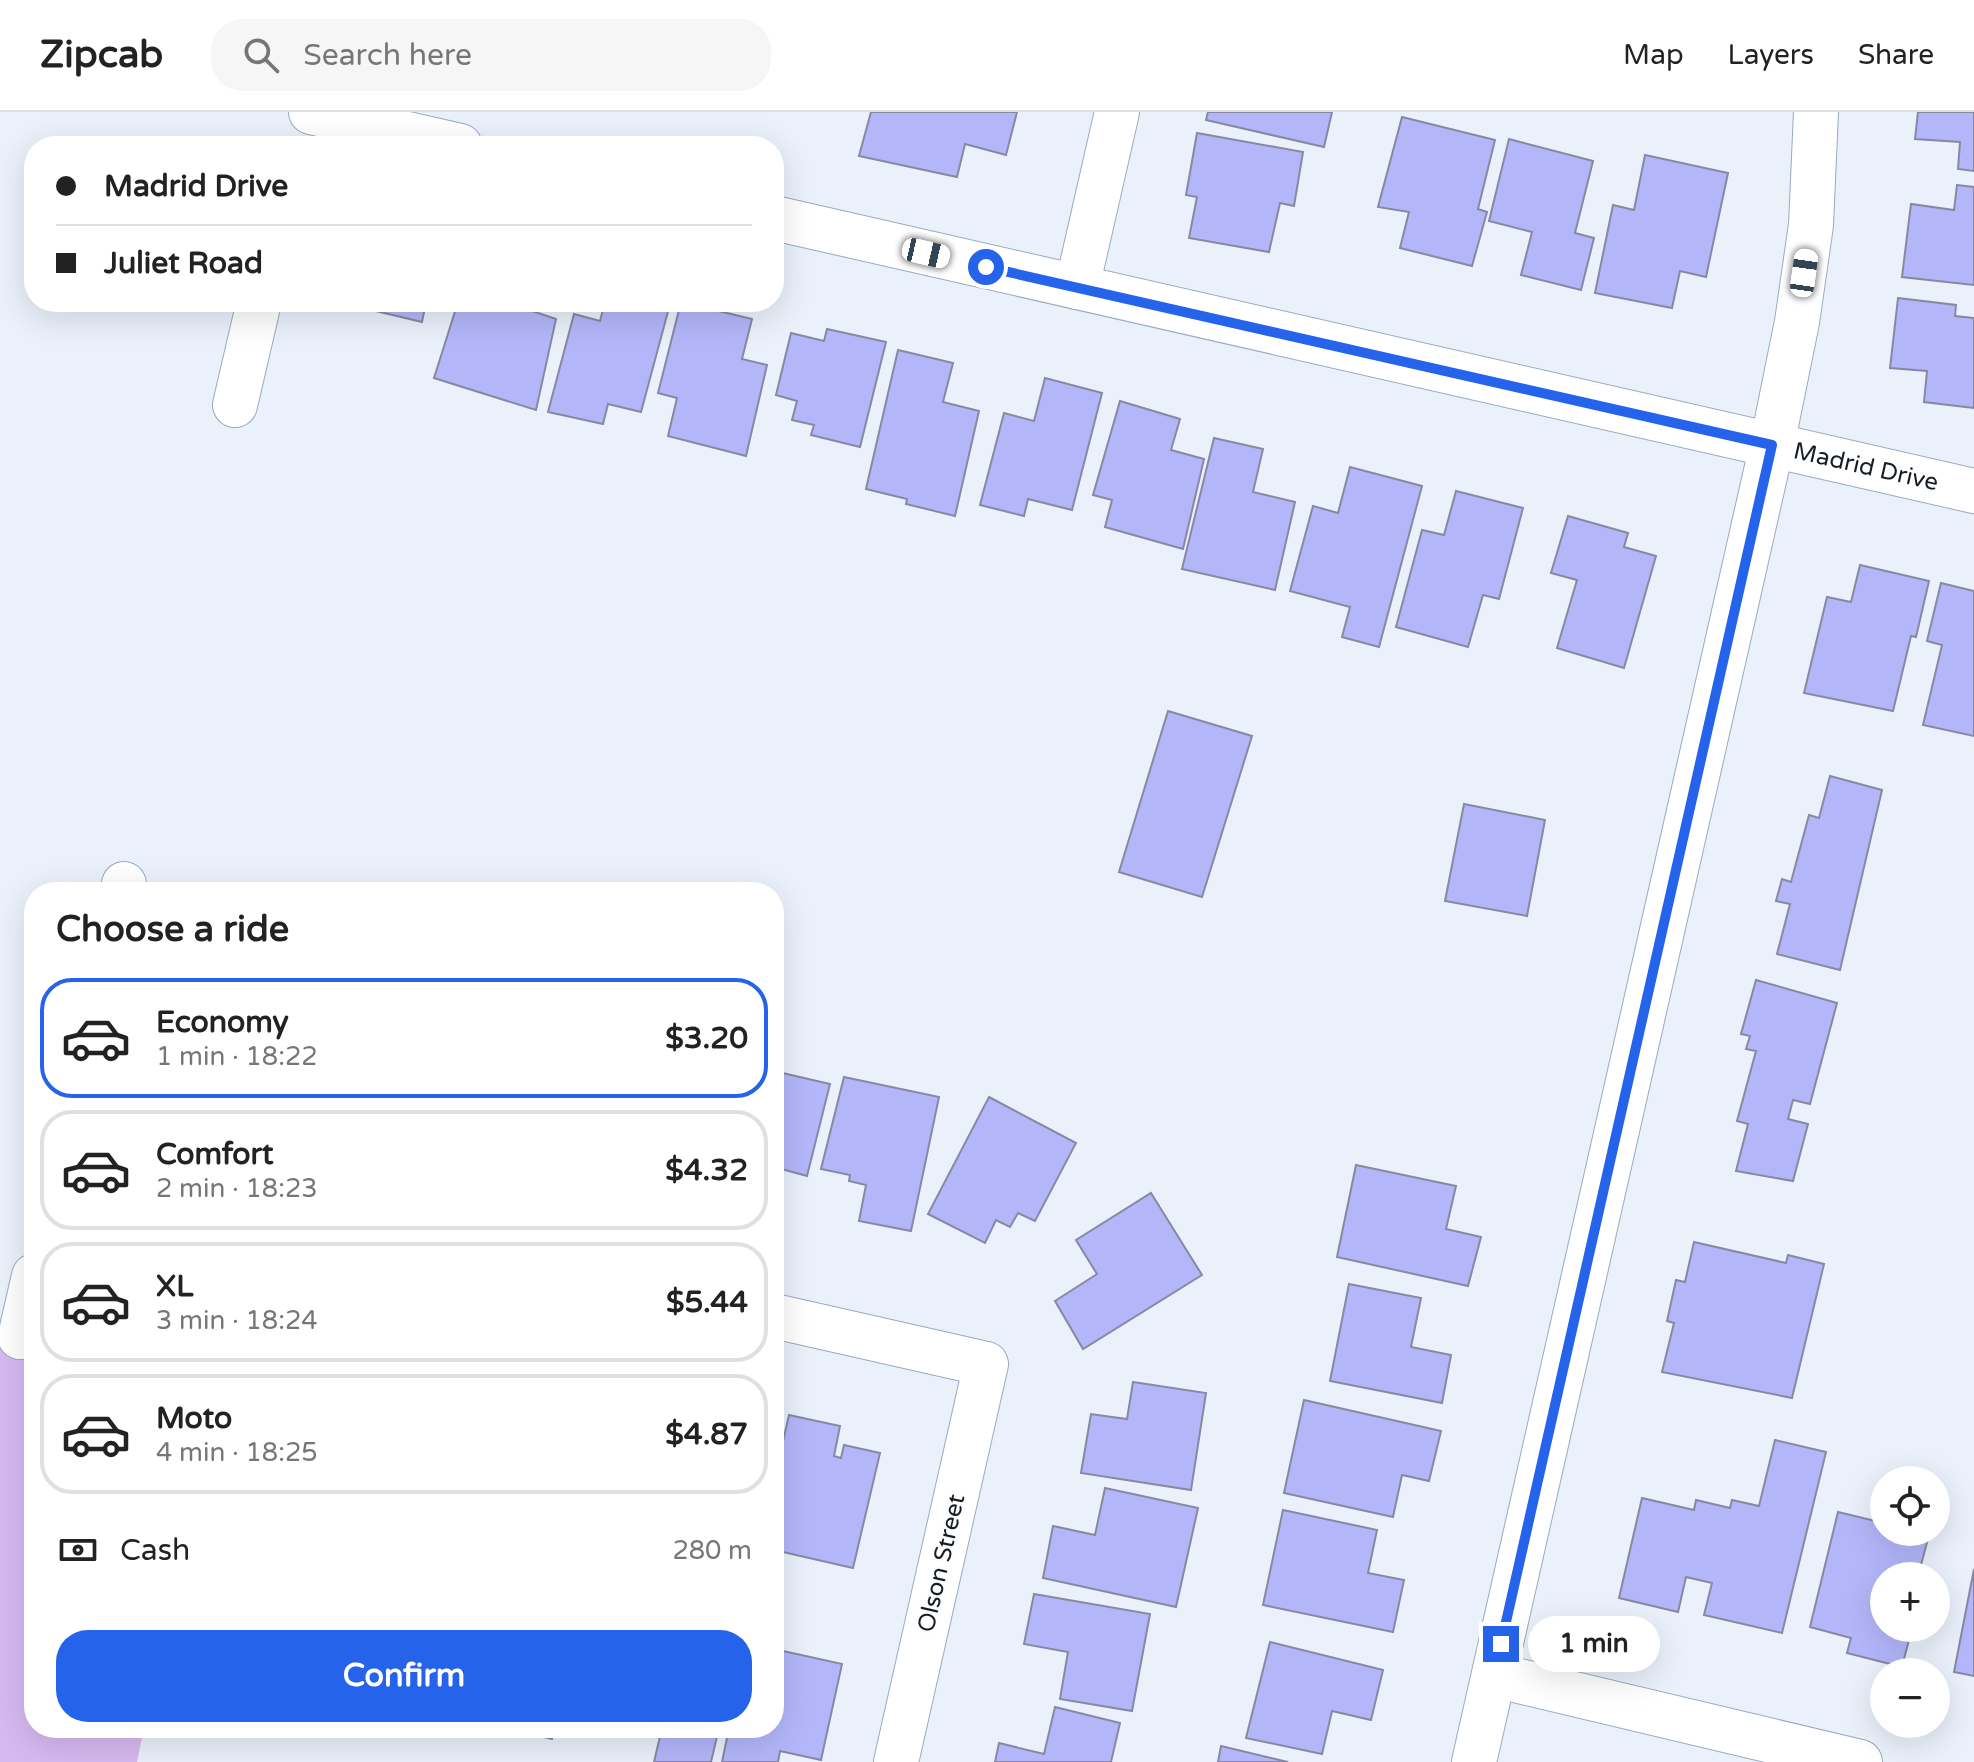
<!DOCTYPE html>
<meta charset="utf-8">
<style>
:root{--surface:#fff;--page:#f6f6f6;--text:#222;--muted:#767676;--line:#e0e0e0;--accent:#2563eb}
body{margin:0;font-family:"Varela Round",sans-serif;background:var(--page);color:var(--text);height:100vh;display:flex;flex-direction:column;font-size:30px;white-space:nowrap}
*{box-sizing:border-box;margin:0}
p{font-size:26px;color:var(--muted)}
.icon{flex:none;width:44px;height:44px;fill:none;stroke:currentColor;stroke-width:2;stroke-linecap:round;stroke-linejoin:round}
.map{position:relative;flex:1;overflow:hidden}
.side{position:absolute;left:24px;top:770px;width:760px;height:856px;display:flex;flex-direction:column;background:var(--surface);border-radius:32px;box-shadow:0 8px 32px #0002}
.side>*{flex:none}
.banner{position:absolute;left:24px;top:24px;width:760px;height:176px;border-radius:32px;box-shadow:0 8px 32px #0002;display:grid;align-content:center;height:176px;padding:0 32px;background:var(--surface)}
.controls{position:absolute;left:1870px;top:1354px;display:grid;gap:16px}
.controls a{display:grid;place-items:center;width:80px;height:80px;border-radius:50%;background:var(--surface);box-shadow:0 8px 32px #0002;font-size:40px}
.end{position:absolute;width:36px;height:36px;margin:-18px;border:10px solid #2563eb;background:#fff;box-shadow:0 0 0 4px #fff}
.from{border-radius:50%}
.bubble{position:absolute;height:56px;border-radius:28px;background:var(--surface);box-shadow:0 8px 32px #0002;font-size:26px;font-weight:700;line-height:56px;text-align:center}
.car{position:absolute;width:24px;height:48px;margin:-24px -12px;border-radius:10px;box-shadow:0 0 6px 2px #0007;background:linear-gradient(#fff 24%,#345 0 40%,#fff 0 76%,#345 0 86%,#fff 0)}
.banner b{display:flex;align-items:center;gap:28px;height:76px;font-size:30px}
.banner b+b{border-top:2px solid var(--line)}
.banner i{width:20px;height:20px;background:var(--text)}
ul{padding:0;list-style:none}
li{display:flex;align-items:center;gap:24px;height:120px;margin:0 16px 12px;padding:0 16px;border:4px solid var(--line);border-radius:32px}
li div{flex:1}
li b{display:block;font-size:30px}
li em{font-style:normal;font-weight:700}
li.current{border-color:var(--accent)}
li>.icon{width:72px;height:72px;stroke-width:1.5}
h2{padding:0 32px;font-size:36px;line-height:96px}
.pay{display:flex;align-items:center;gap:20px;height:88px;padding:0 32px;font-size:30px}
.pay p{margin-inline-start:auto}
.action{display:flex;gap:16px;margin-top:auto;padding:16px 32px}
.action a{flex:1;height:92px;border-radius:32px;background:var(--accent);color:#fff;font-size:32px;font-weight:700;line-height:92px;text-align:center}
header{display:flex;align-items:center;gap:48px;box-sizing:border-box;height:112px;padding:0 40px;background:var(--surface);border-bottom:2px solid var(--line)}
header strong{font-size:38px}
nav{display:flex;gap:44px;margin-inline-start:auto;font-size:28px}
.search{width:560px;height:72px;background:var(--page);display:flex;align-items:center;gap:20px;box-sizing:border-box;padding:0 28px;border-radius:32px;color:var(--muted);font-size:30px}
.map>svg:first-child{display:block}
.green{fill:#d6b9f1}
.building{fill:#b3b7fa;stroke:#8789a3;stroke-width:2}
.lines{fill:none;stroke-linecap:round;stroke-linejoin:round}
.minor-casing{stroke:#99aac1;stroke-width:46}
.minor{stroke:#fff;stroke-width:44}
.route{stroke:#2563eb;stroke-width:10}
.labels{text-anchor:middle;stroke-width:6;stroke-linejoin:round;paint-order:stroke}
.street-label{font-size:24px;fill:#171d26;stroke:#fdfdfd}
</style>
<header>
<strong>Zipcab</strong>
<div class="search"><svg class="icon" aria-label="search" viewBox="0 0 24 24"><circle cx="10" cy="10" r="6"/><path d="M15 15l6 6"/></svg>Search here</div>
<nav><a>Map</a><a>Layers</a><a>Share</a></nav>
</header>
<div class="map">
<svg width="1974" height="1650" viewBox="0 0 1974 1650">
<rect width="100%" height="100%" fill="#eaf1fb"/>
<polygon class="green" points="0,1225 34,1236 34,1616 144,1616 137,1650 0,1650"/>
<g class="building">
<polygon points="871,0 1017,0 1006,43 965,32 957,65 859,44"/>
<polygon points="1208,0 1332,0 1324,35 1206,8"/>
<polygon points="1918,0 1974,0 1974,59 1958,57 1960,30 1915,27"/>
<polygon points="1402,5 1495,28 1478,97 1487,100 1472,154 1400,136 1409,100 1378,95"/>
<polygon points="1197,21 1303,40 1294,94 1280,91 1269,140 1189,126 1197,85 1186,83"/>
<polygon points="1509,27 1593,49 1575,121 1594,126 1581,178 1521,163 1532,120 1489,109"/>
<polygon points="1645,43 1728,61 1706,165 1680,159 1672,196 1595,181 1613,93 1634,98"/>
<polygon points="1957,73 1974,75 1974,173 1902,165 1911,92 1954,98"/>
<polygon points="1898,186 1956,193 1955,204 1974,206 1974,296 1924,290 1927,259 1890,256"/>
<polygon points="338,190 426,190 422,210"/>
<polygon points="458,190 529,190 526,197 556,207 536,298 434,266"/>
<polygon points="605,190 670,192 641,300 608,292 603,312 548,300 574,202 600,209"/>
<polygon points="681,190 752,207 742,247 767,253 746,344 668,324 677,286 658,281"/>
<polygon points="827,217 886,230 860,335 811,323 814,313 792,308 797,289 776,283 791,221 824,229"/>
<polygon points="898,238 953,251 943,290 979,299 955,404 906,392 907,387 866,377"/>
<polygon points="1045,266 1102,281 1072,398 1028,387 1024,404 980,393 1004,301 1034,309"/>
<polygon points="1120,289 1180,307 1171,338 1204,347 1183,437 1105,415 1112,388 1093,383"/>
<polygon points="1214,326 1263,337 1253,380 1295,390 1275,478 1182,457"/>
<polygon points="1350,355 1422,374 1379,535 1342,525 1350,495 1290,479 1313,394 1338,401"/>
<polygon points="1456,379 1523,396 1499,487 1483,483 1468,535 1396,515 1422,418 1444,423"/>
<polygon points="1568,404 1628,421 1624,435 1656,444 1624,556 1557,536 1577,468 1551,461"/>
<polygon points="1860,453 1929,469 1916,525 1911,524 1893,599 1804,581 1827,485 1851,490"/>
<polygon points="1941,471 1974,479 1974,624 1923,613 1942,533 1927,529"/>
<polygon points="1168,599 1252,624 1202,785 1119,760"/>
<polygon points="1830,664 1882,678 1840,858 1777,842 1790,792 1776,789 1782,767 1791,770 1809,703 1819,706"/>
<polygon points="1464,692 1545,708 1527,804 1445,789"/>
<polygon points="1756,868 1837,891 1810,992 1793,988 1788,1007 1808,1012 1793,1069 1736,1059 1748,1012 1737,1009 1756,939 1746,937 1750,924 1741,922"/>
<polygon points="774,959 830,972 807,1064 774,1055"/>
<polygon points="844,965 939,985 911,1119 859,1109 866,1073 849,1069 850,1063 821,1057"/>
<polygon points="989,985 1076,1031 1035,1109 1018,1101 1010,1115 996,1108 985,1131 928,1102"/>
<polygon points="1356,1053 1456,1074 1446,1117 1481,1125 1468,1174 1337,1145"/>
<polygon points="1151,1081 1202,1163 1083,1237 1055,1189 1097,1162 1076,1128"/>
<polygon points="1694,1130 1786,1151 1788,1143 1824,1152 1792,1286 1662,1260 1674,1211 1667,1209 1676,1168 1685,1170"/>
<polygon points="1349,1172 1421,1186 1411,1235 1451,1243 1442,1291 1330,1269"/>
<polygon points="1133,1270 1206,1281 1191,1378 1081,1361 1091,1302 1127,1307"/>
<polygon points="1304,1288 1441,1319 1429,1369 1402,1363 1393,1405 1284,1381"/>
<polygon points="789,1303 840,1314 834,1344 841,1346 844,1333 880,1341 853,1456 774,1438 774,1368"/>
<polygon points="1775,1328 1826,1340 1782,1521 1704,1503 1712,1471 1686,1465 1678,1500 1619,1486 1642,1386 1694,1398 1696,1388 1730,1396 1732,1388 1759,1394"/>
<polygon points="1105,1376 1198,1396 1176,1495 1043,1466 1053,1414 1095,1423"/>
<polygon points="1283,1398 1377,1418 1368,1461 1404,1468 1393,1520 1263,1493"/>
<polygon points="1838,1400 1884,1411 1884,1420 1918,1420 1929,1423 1918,1464 1884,1464 1884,1516 1912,1516 1902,1555 1847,1541 1851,1526 1810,1515"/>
<polygon points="1974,1457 1974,1564 1954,1560"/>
<polygon points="1034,1482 1150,1502 1132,1599 1060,1587 1068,1540 1024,1532"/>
<polygon points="1270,1530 1383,1558 1371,1608 1332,1599 1322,1642 1246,1626"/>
<polygon points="774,1537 842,1552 821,1648 780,1639 778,1650 722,1650 729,1616 774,1616"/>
<polygon points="1055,1595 1120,1611 1111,1650 995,1650 999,1631 1044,1642"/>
<polygon points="507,1616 555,1616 552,1627"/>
<polygon points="662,1616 719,1616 711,1650 654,1650"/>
<polygon points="1221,1634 1288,1650 1218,1650"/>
</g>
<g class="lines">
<g class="minor-casing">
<g id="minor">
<polyline points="311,0 460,34"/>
<path id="s1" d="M774,106l1200,273"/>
<polyline points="1077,175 1117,0"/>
<polyline points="235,293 259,190"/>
<polyline points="122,780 124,772"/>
<polyline points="774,1204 986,1252 896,1650"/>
<polyline points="20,1225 34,1164"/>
<polyline points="1494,1563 1860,1650"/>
<polyline points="1474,1650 1772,333 1797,210 1811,113 1816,0"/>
</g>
</g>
<use href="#minor" class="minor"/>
</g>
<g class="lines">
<polyline class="route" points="986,155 1772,333 1501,1532"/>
</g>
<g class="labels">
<g class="street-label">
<text dy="8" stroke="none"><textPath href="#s1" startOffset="1120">Madrid Drive</textPath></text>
<text transform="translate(941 1451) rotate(-77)" y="8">Olson Street</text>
</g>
</g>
</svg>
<div class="controls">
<a><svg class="icon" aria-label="locate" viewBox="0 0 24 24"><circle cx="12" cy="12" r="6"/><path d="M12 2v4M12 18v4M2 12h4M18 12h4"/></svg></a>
<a>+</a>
<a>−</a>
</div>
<i class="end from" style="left:986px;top:155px"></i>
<i class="end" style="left:1501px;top:1532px"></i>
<div class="bubble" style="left:1528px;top:1504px;width:132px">1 min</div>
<i class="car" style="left:926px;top:141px;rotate:103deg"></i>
<i class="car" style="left:1804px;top:161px;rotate:8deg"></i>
<div class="banner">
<b><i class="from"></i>Madrid Drive</b>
<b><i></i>Juliet Road</b>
</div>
<section class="side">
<h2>Choose a ride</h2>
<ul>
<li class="current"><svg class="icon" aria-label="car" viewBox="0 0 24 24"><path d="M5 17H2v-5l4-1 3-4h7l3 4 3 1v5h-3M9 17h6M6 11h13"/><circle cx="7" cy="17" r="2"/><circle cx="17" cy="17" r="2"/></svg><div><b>Economy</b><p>1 min · 18:22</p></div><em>$3.20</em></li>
<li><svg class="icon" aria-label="car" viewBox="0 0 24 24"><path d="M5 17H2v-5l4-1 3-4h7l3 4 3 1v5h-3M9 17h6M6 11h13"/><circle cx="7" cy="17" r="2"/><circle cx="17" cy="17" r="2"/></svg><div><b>Comfort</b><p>2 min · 18:23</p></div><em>$4.32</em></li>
<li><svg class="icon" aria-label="car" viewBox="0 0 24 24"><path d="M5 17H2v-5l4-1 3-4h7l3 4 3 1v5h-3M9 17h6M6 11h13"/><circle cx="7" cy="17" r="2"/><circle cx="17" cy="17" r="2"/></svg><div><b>XL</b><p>3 min · 18:24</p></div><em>$5.44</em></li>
<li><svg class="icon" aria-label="car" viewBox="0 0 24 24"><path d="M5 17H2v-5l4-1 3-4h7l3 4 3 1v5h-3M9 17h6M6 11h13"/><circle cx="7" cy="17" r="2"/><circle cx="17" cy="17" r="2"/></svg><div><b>Moto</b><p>4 min · 18:25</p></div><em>$4.87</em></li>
</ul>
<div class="pay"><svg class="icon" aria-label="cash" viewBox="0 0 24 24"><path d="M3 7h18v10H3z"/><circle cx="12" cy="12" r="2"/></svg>Cash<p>280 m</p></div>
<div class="action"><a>Confirm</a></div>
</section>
</div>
